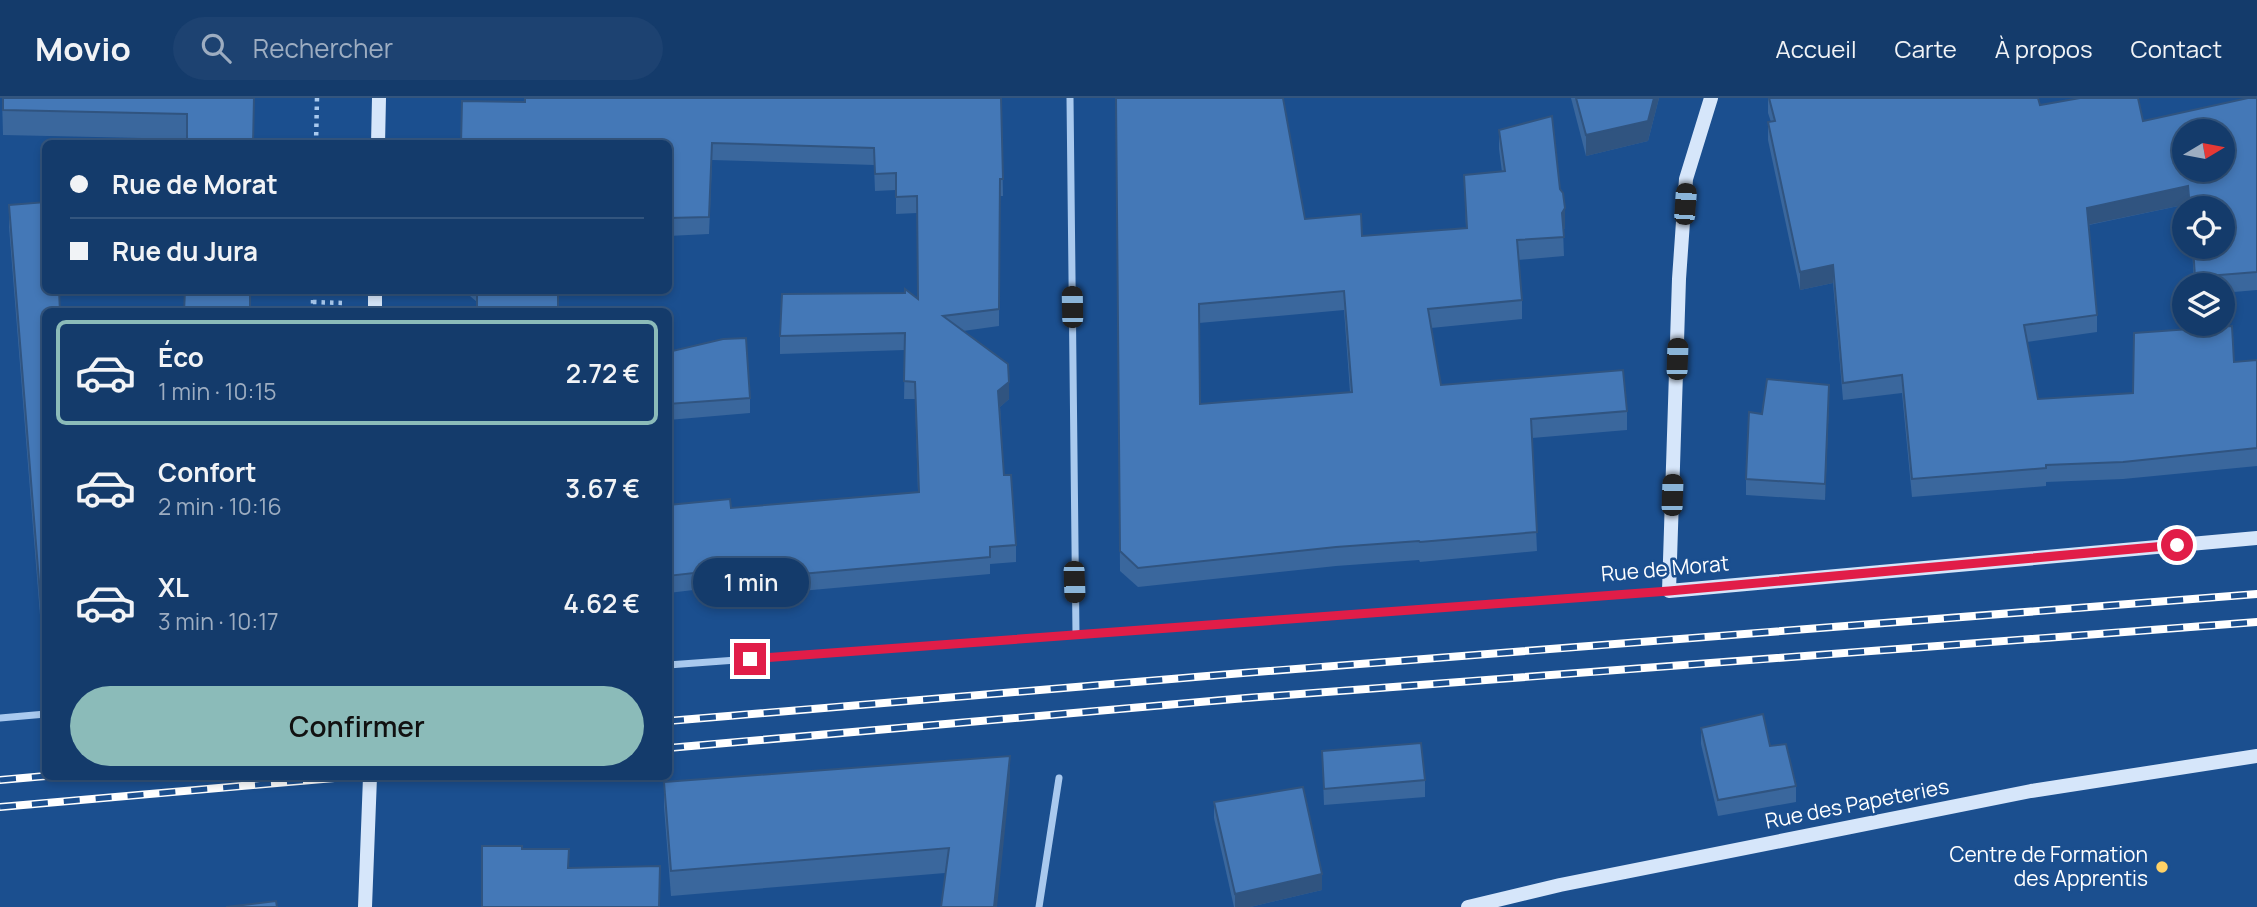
<!DOCTYPE html>
<html lang="fr">
<meta charset="utf-8">
<style>
:root{--surface:#143b6b;--page:#1d4271;--text:#f1f3f6;--muted:#9dadc1;--line:#33557e;--accent:#8bbbb9}
body{margin:0;font-family:Manrope,sans-serif;background:var(--page);color:var(--text);height:100vh;display:flex;flex-direction:column;font-size:26px;white-space:nowrap}
*{box-sizing:border-box;margin:0}
p{font-size:23px;color:var(--muted)}
.icon{flex:none;width:38px;height:38px;fill:none;stroke:currentColor;stroke-width:2;stroke-linecap:round;stroke-linejoin:round}
.map{position:relative;flex:1;overflow:hidden}
.details{position:absolute;left:42px;top:210px;width:630px;height:472px;display:flex;flex-direction:column;background:var(--surface);border-radius:10px;box-shadow:0 4px 10px #0003,0 0 0 2px var(--line)}
.details>*{flex:none}
.guide{position:absolute;left:42px;top:42px;width:630px;height:154px;border-radius:10px;box-shadow:0 4px 10px #0003,0 0 0 2px var(--line);display:grid;align-content:center;height:154px;padding:0 28px;background:var(--surface)}
.needle{width:46px;rotate:80deg}
.buttons{position:absolute;left:2172px;top:21px;display:grid;gap:14px}
.buttons a{display:grid;place-items:center;width:63px;height:63px;border-radius:50%;background:var(--surface);box-shadow:0 4px 10px #0003,0 0 0 2px var(--line);font-size:35px}
.end{position:absolute;width:32px;height:32px;margin:-16px;border:9px solid #e11d48;background:#fff;box-shadow:0 0 0 4px #fff}
.from{border-radius:50%}
.bubble{position:absolute;height:49px;border-radius:24px;background:var(--surface);box-shadow:0 4px 10px #0003,0 0 0 2px var(--line);font-size:23px;font-weight:600;line-height:49px;text-align:center}
.car{position:absolute;width:21px;height:42px;margin:-21px -10px;border-radius:9px;box-shadow:0 0 5px 2px #0007;background:linear-gradient(#222 24%,#8ab4d8 0 40%,#222 0 76%,#8ab4d8 0 86%,#222 0)}
.guide b{display:flex;align-items:center;gap:24px;height:66px;font-size:26px}
.guide b+b{border-top:2px solid var(--line)}
.guide i{width:18px;height:18px;background:var(--text)}
ul{padding:12px 0 0;list-style:none}
li{display:flex;align-items:center;gap:21px;height:105px;margin:0 14px 10px;padding:0 14px;border:4px solid transparent;border-radius:10px}
li div{flex:1}
li b{display:block;font-size:26px}
li em{font-style:normal;font-weight:600}
li.selected{border-color:var(--accent)}
li>.icon{width:63px;height:63px;stroke-width:1.5}
.primary-button{display:flex;gap:14px;margin-top:auto;padding:14px 28px}
.primary-button a{flex:1;height:80px;border-radius:42px;background:var(--accent);color:#111;font-size:28px;font-weight:600;line-height:80px;text-align:center}
header{display:flex;align-items:center;gap:42px;box-sizing:border-box;height:98px;padding:0 35px;background:var(--surface);border-bottom:2px solid var(--line)}
header strong{font-size:33px}
nav{display:flex;gap:38px;margin-inline-start:auto;font-size:24px}
.search{width:490px;height:63px;background:var(--page);display:flex;align-items:center;gap:18px;box-sizing:border-box;padding:0 24px;border-radius:38px;color:var(--muted);font-size:26px}
.map>svg:first-child{display:block}
.lines{fill:none;stroke-linecap:round;stroke-linejoin:round}
.path{stroke:#a9c9ee;stroke-width:4.5;stroke-dasharray:3.5 5;stroke-linecap:butt}
.street{stroke:#a9c9ee;stroke-width:7}
.secondary{stroke:#d6e6fa;stroke-width:14}
.rail-casing{stroke:#fff;stroke-width:8}
.rail{stroke:#1b4f8f;stroke-width:5;stroke-dasharray:16;stroke-linecap:butt}
.wall{fill:#3a679d;fill-rule:evenodd}
.shaded-wall{fill:#305480}
.building{fill:#4478b7;stroke:#305480;stroke-width:2;fill-rule:evenodd}
.route{stroke:#e11d48;stroke-width:9}
.poi-dot{fill:#ffd166;stroke:#1b4f8f;stroke-width:2.5}
.labels{text-anchor:middle;stroke-width:5;stroke-linejoin:round;paint-order:stroke}
.street-label{font-size:21px;fill:#fff;stroke:#1b4f8f}
.poi-label{font-size:21px;fill:#fff;stroke:#1b4f8f;text-anchor:end}
</style>
<header>
<strong>Movio</strong>
<div class="search"><svg class="icon" aria-label="search" viewBox="0 0 24 24"><circle cx="10" cy="10" r="6"/><path d="M15 15l6 6"/></svg>Rechercher</div>
<nav><a>Accueil</a><a>Carte</a><a>À propos</a><a>Contact</a></nav>
</header>
<div class="map">
<svg width="2257" height="809" viewBox="0 0 2257 809">
<rect width="100%" height="100%" fill="#1b4f8f"/>
<g class="lines">
<g class="path">
<polyline points="316,46 317,0"/>
<polyline points="313,204 343,205"/>
<polyline points="313,214 313,192"/>
</g>
<g class="street">
<polyline points="1070,0 1076,536"/>
<polyline points="668,567 1668,493"/>
<polyline points="0,620 46,616"/>
<polyline points="1039,809 1059,680"/>
</g>
<g class="secondary">
<polyline points="1711,0 1686,81 1679,181 1669,493 2257,440"/>
<polyline points="378,46 379,0"/>
<polyline points="375,214 375,192"/>
<polyline points="365,809 370,679"/>
<polyline points="1468,809 1560,787 2031,693 2257,658"/>
</g>
<g class="rail-casing">
<g id="rail">
<polyline points="668,623 1243,575 2257,496"/>
<polyline points="668,650 1246,600 2257,524"/>
<polyline points="0,682 46,678"/>
<polyline points="0,709 346,679"/>
</g>
</g>
<use href="#rail" class="rail"/>
</g>
<g class="wall">
<polygon points="2,0 254,0 187,41 3,37"/>
<polygon points="1001,0 1003,98 1000,98 999,228 963,233 1009,301 1000,309 1004,377 1016,447 1016,464 990,466 990,476 713,501 711,490 668,495 668,407 731,410 918,394 915,301 904,301 905,252 780,256 780,238 918,200 917,115 896,116 896,92 875,93 874,67 712,62 709,136 668,138 668,46 525,4"/>
<path d="M1116,0l189,121 57,17 104,-8 -2,-53 38,-3 -3,-23v-19l66,98 -2,2 1,26 -46,4 4,40v19l-91,9 10,57 186,26v19l-95,8 5,113 -117,11 -1,-2 -83,6 -198,21 -18,-16zM1344,212l6,82 -150,12 -1,-81z"/>
<polygon points="1571,0 1659,0 1648,43 1586,58"/>
<polygon points="1768,0 2038,0 2040,7 2143,23 2257,0 2257,192 2222,195 2222,187 2194,187 2192,149 2222,149 2222,110 2189,110 2188,106 2089,127 2097,217 2097,234 2027,244 2038,301 2133,295 2234,264 2257,262 2257,368 2123,381 2046,384 2046,388 1912,399 1902,295 1843,302 1833,185 1800,192 1768,42 1768,24 1771,24 1768,15"/>
<polygon points="9,107 46,214 46,542 42,542 9,129"/>
<polygon points="470,192 558,192 477,204 470,198"/>
<polygon points="668,254 750,300 750,315 668,322"/>
<polygon points="1829,303 1825,402 1746,397 1746,381 1762,316"/>
<polygon points="1701,630 1770,648 1796,688 1796,704 1718,718 1701,646"/>
<polygon points="1322,653 1425,682 1425,699 1324,707"/>
<polygon points="1010,683 945,775 671,798 664,709 664,684"/>
<polygon points="1214,704 1322,792 1250,809 1234,809 1214,720"/>
</g>
<g class="shaded-wall">
<polygon points="1654,0 1659,0 1648,43 1586,58 1586,37"/>
<polygon points="2188,88 2188,106 2087,127 2087,110"/>
<polygon points="1565,110 1565,130 1562,135 1562,115"/>
<polygon points="1833,167 1833,185 1800,192 1800,174"/>
<polygon points="1009,284 1009,301 998,311 998,293"/>
<polygon points="1829,287 1829,303 1825,402 1825,386"/>
<polygon points="1010,658 1010,683 997,809 994,809"/>
<polygon points="1322,776 1322,792 1250,809 1235,809 1235,796"/>
</g>
<g class="building">
<polygon points="3,0 254,0 253,46 187,46 187,16 3,12"/>
<polygon points="525,0 1001,0 1003,81 1000,81 999,211 943,218 1008,266 1009,284 998,293 1004,377 1011,377 1016,447 990,449 990,459 713,484 711,473 668,478 668,407 730,401 731,410 919,394 915,284 904,283 905,235 780,238 782,196 905,195 905,191 918,201 917,98 896,99 896,75 875,76 874,50 712,45 709,119 668,120 668,46 461,46 462,3 525,4"/>
<path d="M1116,0h167l22,121 56,-5 1,22 105,-8 -3,-53 41,-4 -6,-41 53,-14 8,73 3,4 2,15 -3,5 2,24 -47,3 5,60 -94,9 13,76 182,-15 4,41 -96,8 6,113 -117,10 -1,-1 -83,6 -198,21 -18,-17zM1344,193l8,101 -152,12 -1,-100z"/>
<polygon points="1576,0 1654,0 1648,23 1586,37"/>
<path d="M1769,0h269l2,7 40,-7h58l5,23 105,-23h9v174l-62,5 -2,-30h29v-39h-32l-2,-22 -101,22 10,107 -73,10 14,74 95,-6 1,-60 98,-7 2,36 23,-2v88l-134,14 -77,3v3l-134,11 -10,-104 -59,8 -10,-118 -33,7 -32,-150 7,-1zM2184,33h38v39h-38z"/>
<polygon points="46,104 46,192 59,192 60,214 46,214 46,520 42,521 9,107"/>
<polygon points="185,192 250,192 250,214 184,214"/>
<rect x="477" y="192" width="81" height="22"/>
<polygon points="746,240 750,300 668,306 668,254 723,241"/>
<polygon points="1767,281 1829,287 1825,386 1746,381 1749,314 1762,316"/>
<polygon points="1763,616 1770,648 1786,646 1796,688 1718,702 1701,630"/>
<polygon points="1421,645 1425,682 1324,691 1322,653"/>
<polygon points="1010,658 994,809 941,809 949,750 671,773 664,684"/>
<polygon points="1303,689 1322,776 1235,796 1214,704"/>
<polygon points="482,748 522,748 522,751 569,751 568,770 660,768 659,809 482,809"/>
<polygon points="276,803 277,809 226,809"/>
</g>
<g class="lines">
<polyline class="route" points="750,561 1669,493 2177,447"/>
</g>
<circle class="poi-dot" cx="2162" cy="769" r="7"/>
<g class="labels">
<g class="street-label">
<text transform="translate(1665 471) rotate(-5)" y="7">Rue de Morat</text>
<text transform="translate(1857 706) rotate(-11)" y="7">Rue des Papeteries</text>
</g>
<g class="poi-label">
<text x="2148" y="764">Centre de Formation<tspan x="2148" dy="24">des Apprentis</tspan></text>
</g>
</g>
</svg>
<div class="buttons">
<a><svg class="needle" viewBox="-14 -14 28 28"><path d="M0-13l5 13h-10z" fill="#e53935"/><path d="M0 13l5-13h-10z" fill="#9dadc1"/></svg></a>
<a><svg class="icon" aria-label="locate" viewBox="0 0 24 24"><circle cx="12" cy="12" r="6"/><path d="M12 2v4M12 18v4M2 12h4M18 12h4"/></svg></a>
<a><svg class="icon" aria-label="layers" viewBox="0 0 24 24"><path d="M12 4l9 5-9 5-9-5zM3 14l9 5 9-5"/></svg></a>
</div>
<i class="end from" style="left:2177px;top:447px"></i>
<i class="end" style="left:750px;top:561px"></i>
<div class="bubble" style="left:693px;top:460px;width:116px">1 min</div>
<i class="car" style="left:1685px;top:106px;rotate:4deg"></i>
<i class="car" style="left:1072px;top:209px;rotate:359deg"></i>
<i class="car" style="left:1677px;top:261px;rotate:2deg"></i>
<i class="car" style="left:1672px;top:397px;rotate:2deg"></i>
<i class="car" style="left:1074px;top:484px;rotate:178deg"></i>
<div class="guide">
<b><i class="from"></i>Rue de Morat</b>
<b><i></i>Rue du Jura</b>
</div>
<section class="details">
<ul>
<li class="selected"><svg class="icon" aria-label="car" viewBox="0 0 24 24"><path d="M5 17H2v-5l4-1 3-4h7l3 4 3 1v5h-3M9 17h6M6 11h13"/><circle cx="7" cy="17" r="2"/><circle cx="17" cy="17" r="2"/></svg><div><b>Éco</b><p>1 min · 10:15</p></div><em>2.72 €</em></li>
<li><svg class="icon" aria-label="car" viewBox="0 0 24 24"><path d="M5 17H2v-5l4-1 3-4h7l3 4 3 1v5h-3M9 17h6M6 11h13"/><circle cx="7" cy="17" r="2"/><circle cx="17" cy="17" r="2"/></svg><div><b>Confort</b><p>2 min · 10:16</p></div><em>3.67 €</em></li>
<li><svg class="icon" aria-label="car" viewBox="0 0 24 24"><path d="M5 17H2v-5l4-1 3-4h7l3 4 3 1v5h-3M9 17h6M6 11h13"/><circle cx="7" cy="17" r="2"/><circle cx="17" cy="17" r="2"/></svg><div><b>XL</b><p>3 min · 10:17</p></div><em>4.62 €</em></li>
</ul>
<div class="primary-button"><a>Confirmer</a></div>
</section>
</div>
